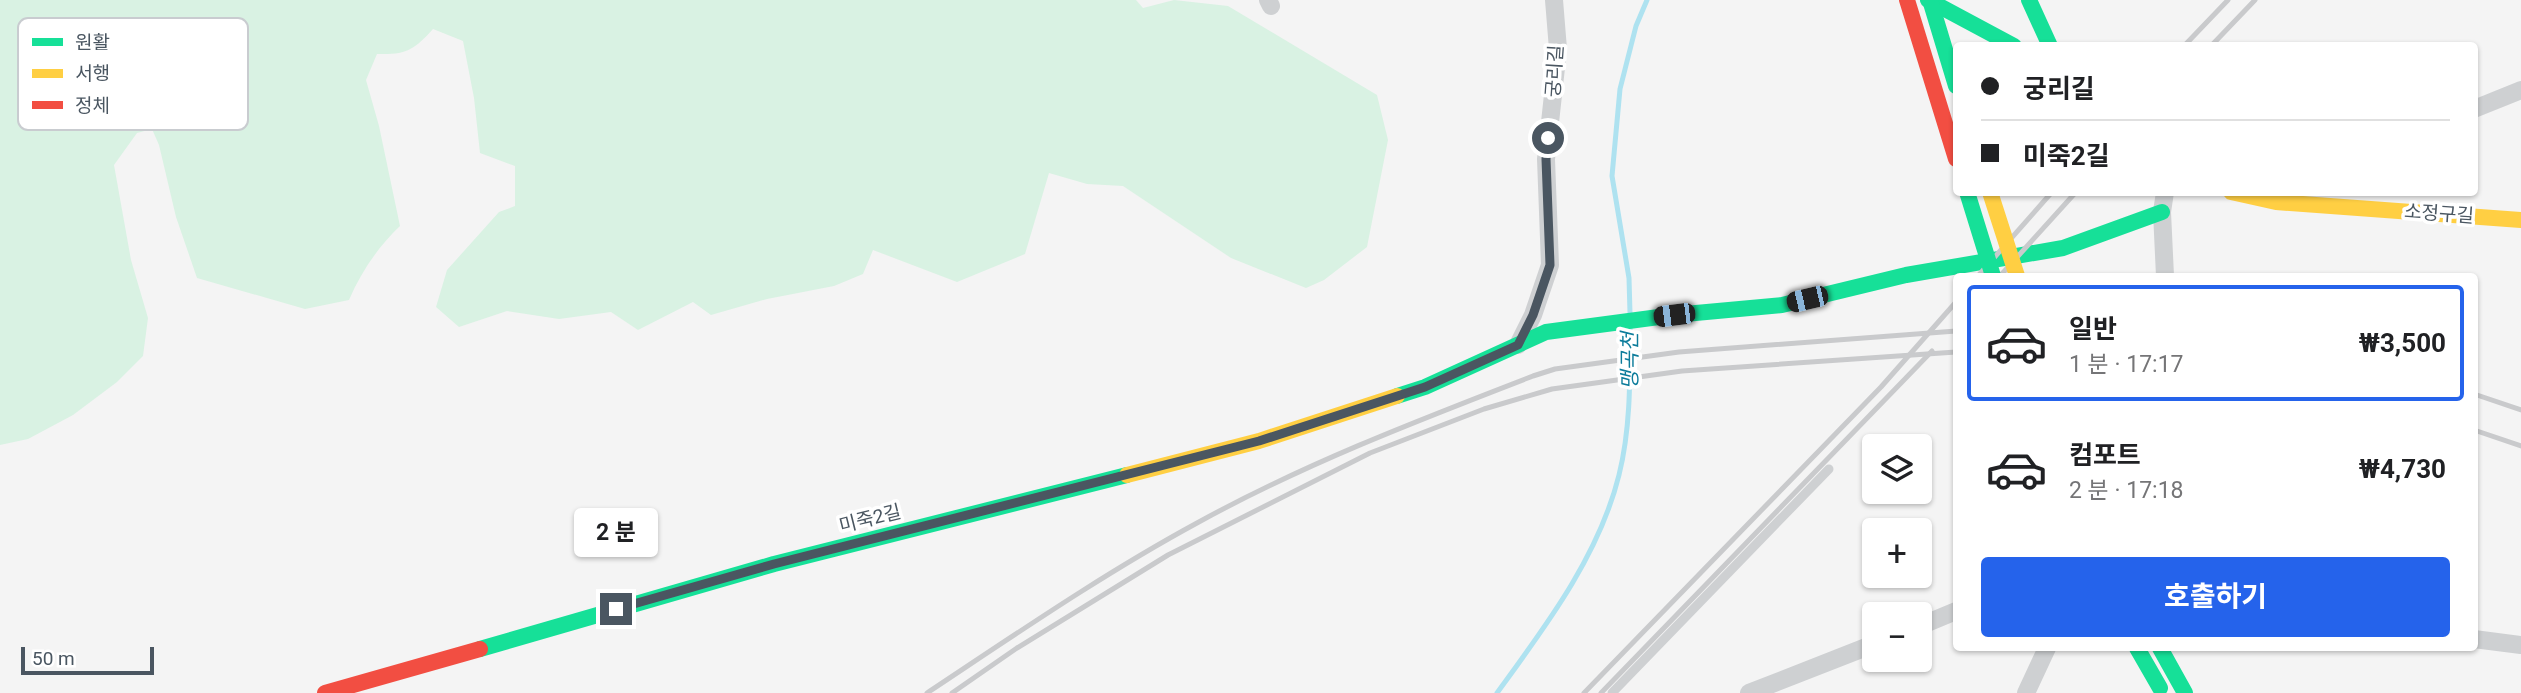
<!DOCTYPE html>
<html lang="ko">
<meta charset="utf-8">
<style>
:root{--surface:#fff;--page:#f6f6f6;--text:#202124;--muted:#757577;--line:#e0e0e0;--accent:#2563eb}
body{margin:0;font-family:Roboto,"Noto Sans KR",sans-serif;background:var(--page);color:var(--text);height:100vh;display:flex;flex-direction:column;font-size:26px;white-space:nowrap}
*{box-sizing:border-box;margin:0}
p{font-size:23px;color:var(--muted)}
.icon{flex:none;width:38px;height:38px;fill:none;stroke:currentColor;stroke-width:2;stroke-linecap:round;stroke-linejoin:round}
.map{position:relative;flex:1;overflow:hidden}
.side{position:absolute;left:1953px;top:273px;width:525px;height:378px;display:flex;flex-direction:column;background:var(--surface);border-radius:7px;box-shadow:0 2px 5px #0004}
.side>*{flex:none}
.top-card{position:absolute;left:1953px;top:42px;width:525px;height:154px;border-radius:7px;box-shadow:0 2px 5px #0004;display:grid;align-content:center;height:154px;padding:0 28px;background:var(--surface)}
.tools{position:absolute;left:1862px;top:434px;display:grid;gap:14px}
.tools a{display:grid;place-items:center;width:70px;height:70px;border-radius:7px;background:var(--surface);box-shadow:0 2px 5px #0004;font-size:35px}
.scale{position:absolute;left:21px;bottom:18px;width:133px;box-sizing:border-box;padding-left:7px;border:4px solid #4a5661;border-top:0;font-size:19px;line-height:24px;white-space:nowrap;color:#4a5661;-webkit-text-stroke:5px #fff;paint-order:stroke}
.end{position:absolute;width:32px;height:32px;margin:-16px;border:9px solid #4a5661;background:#fff;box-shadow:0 0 0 4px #fff}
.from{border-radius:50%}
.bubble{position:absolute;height:49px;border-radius:7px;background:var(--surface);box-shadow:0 2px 5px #0004;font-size:23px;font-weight:700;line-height:49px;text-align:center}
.car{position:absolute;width:21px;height:42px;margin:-21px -10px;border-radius:9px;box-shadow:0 0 5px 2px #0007;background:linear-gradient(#222 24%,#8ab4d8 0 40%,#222 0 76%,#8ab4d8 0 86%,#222 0)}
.top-card b{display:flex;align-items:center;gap:24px;height:66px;font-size:26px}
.top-card b+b{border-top:2px solid var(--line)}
.top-card i{width:18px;height:18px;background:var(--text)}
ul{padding:12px 0 0;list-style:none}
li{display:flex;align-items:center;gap:21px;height:116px;margin:0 14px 10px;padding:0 14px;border:4px solid transparent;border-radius:7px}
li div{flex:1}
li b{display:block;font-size:26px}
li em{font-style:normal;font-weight:700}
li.current{border-color:var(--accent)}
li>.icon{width:63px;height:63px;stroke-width:1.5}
.action{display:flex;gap:14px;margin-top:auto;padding:14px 28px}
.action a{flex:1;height:80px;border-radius:7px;background:var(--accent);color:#fff;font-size:28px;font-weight:700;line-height:80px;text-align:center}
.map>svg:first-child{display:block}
.green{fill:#d9f2e3}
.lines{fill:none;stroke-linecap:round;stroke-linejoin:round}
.stream{stroke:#aee2f0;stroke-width:5}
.lane{stroke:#ced0d2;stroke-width:9}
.street{stroke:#ced0d2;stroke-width:18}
.fast{stroke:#16e098;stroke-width:16}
.slow{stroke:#ffcf43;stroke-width:16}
.jam{stroke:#f24e42;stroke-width:16}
.rail{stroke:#c9cacc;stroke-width:5}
.fast-bridge{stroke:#16e098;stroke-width:16}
.slow-bridge{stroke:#ffcf43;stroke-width:16}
.route{stroke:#4a5661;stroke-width:9}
.labels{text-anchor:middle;stroke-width:7;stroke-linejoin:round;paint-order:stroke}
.street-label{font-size:19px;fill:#4a5661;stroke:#fff}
.water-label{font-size:21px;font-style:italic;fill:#0c7c9b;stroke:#fff}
.key{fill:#fff;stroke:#c9ccd0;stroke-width:2}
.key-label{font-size:19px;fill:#4a5661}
</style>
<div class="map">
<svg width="2521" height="693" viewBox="0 0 2521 693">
<rect width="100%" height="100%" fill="#f4f4f4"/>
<path class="green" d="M0,0h1136l7,8 31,-8 54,6 149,89 11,45 -21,107 -43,33 -18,8 -75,-30 -108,-72 -36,-2 -38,-11 -24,81 -68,28 -84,-32 -10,24 -29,12 -67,13 -56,16 -18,-13 -55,28 -27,-18 -52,7 -52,-8 -48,16 -23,-20 11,-37 52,-58 16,-6v-40l-35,-13 -6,-55 -11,-57 -30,-12c-19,21 -27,26 -56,25l-11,26 13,46 21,100c-22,21 -39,46 -51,74l-44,9 -108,-31 -21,-61 -17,-72 -7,-16 -15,4 -23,32 17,95 17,58 -5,38 -26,26 -44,33 -45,24 -28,6z"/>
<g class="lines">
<g class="stream">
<polyline points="1630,313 1629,278 1612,176 1620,89 1636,26 1647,0"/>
<path d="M1497,693c48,-66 102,-137 122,-218 12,-48 11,-99 11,-149"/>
</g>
<polyline class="lane" points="1612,693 1829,469"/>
<g class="street">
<polyline points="1268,0 1271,6"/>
<polyline points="2474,109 2521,90"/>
<polyline points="2165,192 2162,212 2165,276"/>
<polyline points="1518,345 1533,315 1550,265 1546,159 1558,49 1554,0"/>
<polyline points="1920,626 1956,611"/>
<polyline points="2474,639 2521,645"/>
<polyline points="1749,693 1874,644"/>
<polyline points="2026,693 2047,648"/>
</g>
<g class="fast">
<polyline points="1928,0 2014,46"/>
<polyline points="2029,0 2050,46"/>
<polyline points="1397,396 1425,387 1546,332 1674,315 1782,305 1906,275 2063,248 2162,212"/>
<polyline points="2137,648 2160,688"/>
<polyline points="2160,648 2185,693"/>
<polyline points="480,649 774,564 1127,475"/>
</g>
<g class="slow">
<polyline points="2231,192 2276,202 2521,220"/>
<polyline points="1127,475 1259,441 1397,396"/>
</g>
<g class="jam">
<polyline points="1907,0 1956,159"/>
<polyline points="325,693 480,649"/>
</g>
<g class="rail">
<polyline points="2184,46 2228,0"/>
<polyline points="2211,46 2255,0"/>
<polyline points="1978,276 2052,192"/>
<polyline points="2000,276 2076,192"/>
<polyline points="2474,394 2521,410"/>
<polyline points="2474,430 2521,446"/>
<path d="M927,693c89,-59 176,-119 270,-170 107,-59 222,-103 336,-147l22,-7 124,-17 277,-21"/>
<polyline points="952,693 1017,648 1168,555 1370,453 1484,409 1552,389 1682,371 1956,352"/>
<polyline points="1584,693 1881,387 1956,302"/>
<polyline points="1601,693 1932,351"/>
</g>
<g class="fast-bridge">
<polyline points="1930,0 1956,86"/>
<polyline points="1967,192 1993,276"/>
</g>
<polyline class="slow-bridge" points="1990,192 2017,276"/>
</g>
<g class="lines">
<polyline class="route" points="616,609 774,564 1259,441 1425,387 1518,345 1533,315 1550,265 1546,159 1548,138"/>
</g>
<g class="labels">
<g class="street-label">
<text transform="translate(1554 71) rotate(-86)" y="7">궁리길</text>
<text transform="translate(2439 213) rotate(4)" y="7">소정구길</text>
<text transform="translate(870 518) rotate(-14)" y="7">미죽2길</text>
</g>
<g class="water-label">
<text transform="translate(1630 361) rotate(-90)" y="7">맹곡천</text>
</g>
</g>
<rect x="18" y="18" width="230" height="112" rx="10" class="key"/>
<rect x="32" y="38" width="31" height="8" fill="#16e098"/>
<rect x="32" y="69" width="31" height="9" fill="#ffcf43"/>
<rect x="32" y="101" width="31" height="8" fill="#f24e42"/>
<g class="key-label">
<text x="75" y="49">원활</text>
<text x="75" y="80">서행</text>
<text x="75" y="112">정체</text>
</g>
</svg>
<div class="tools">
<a><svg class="icon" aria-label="layers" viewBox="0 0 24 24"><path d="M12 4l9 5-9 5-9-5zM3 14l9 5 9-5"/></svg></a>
<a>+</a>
<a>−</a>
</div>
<div class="scale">50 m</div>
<i class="end from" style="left:1548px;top:138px"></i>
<i class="end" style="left:616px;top:609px"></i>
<div class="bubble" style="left:574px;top:508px;width:84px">2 분</div>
<i class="car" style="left:1807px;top:299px;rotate:257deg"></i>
<i class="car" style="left:1674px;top:315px;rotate:263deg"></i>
<div class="top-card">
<b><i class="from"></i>궁리길</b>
<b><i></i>미죽2길</b>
</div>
<section class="side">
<ul>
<li class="current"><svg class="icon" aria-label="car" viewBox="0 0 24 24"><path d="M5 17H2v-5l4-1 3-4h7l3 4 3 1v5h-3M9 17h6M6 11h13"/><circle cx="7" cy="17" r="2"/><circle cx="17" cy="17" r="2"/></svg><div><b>일반</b><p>1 분 · 17:17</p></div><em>₩3,500</em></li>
<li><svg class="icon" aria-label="car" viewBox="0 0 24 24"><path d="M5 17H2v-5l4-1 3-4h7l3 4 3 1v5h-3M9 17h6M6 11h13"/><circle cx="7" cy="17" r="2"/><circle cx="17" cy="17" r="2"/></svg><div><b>컴포트</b><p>2 분 · 17:18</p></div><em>₩4,730</em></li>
</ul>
<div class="action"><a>호출하기</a></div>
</section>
</div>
